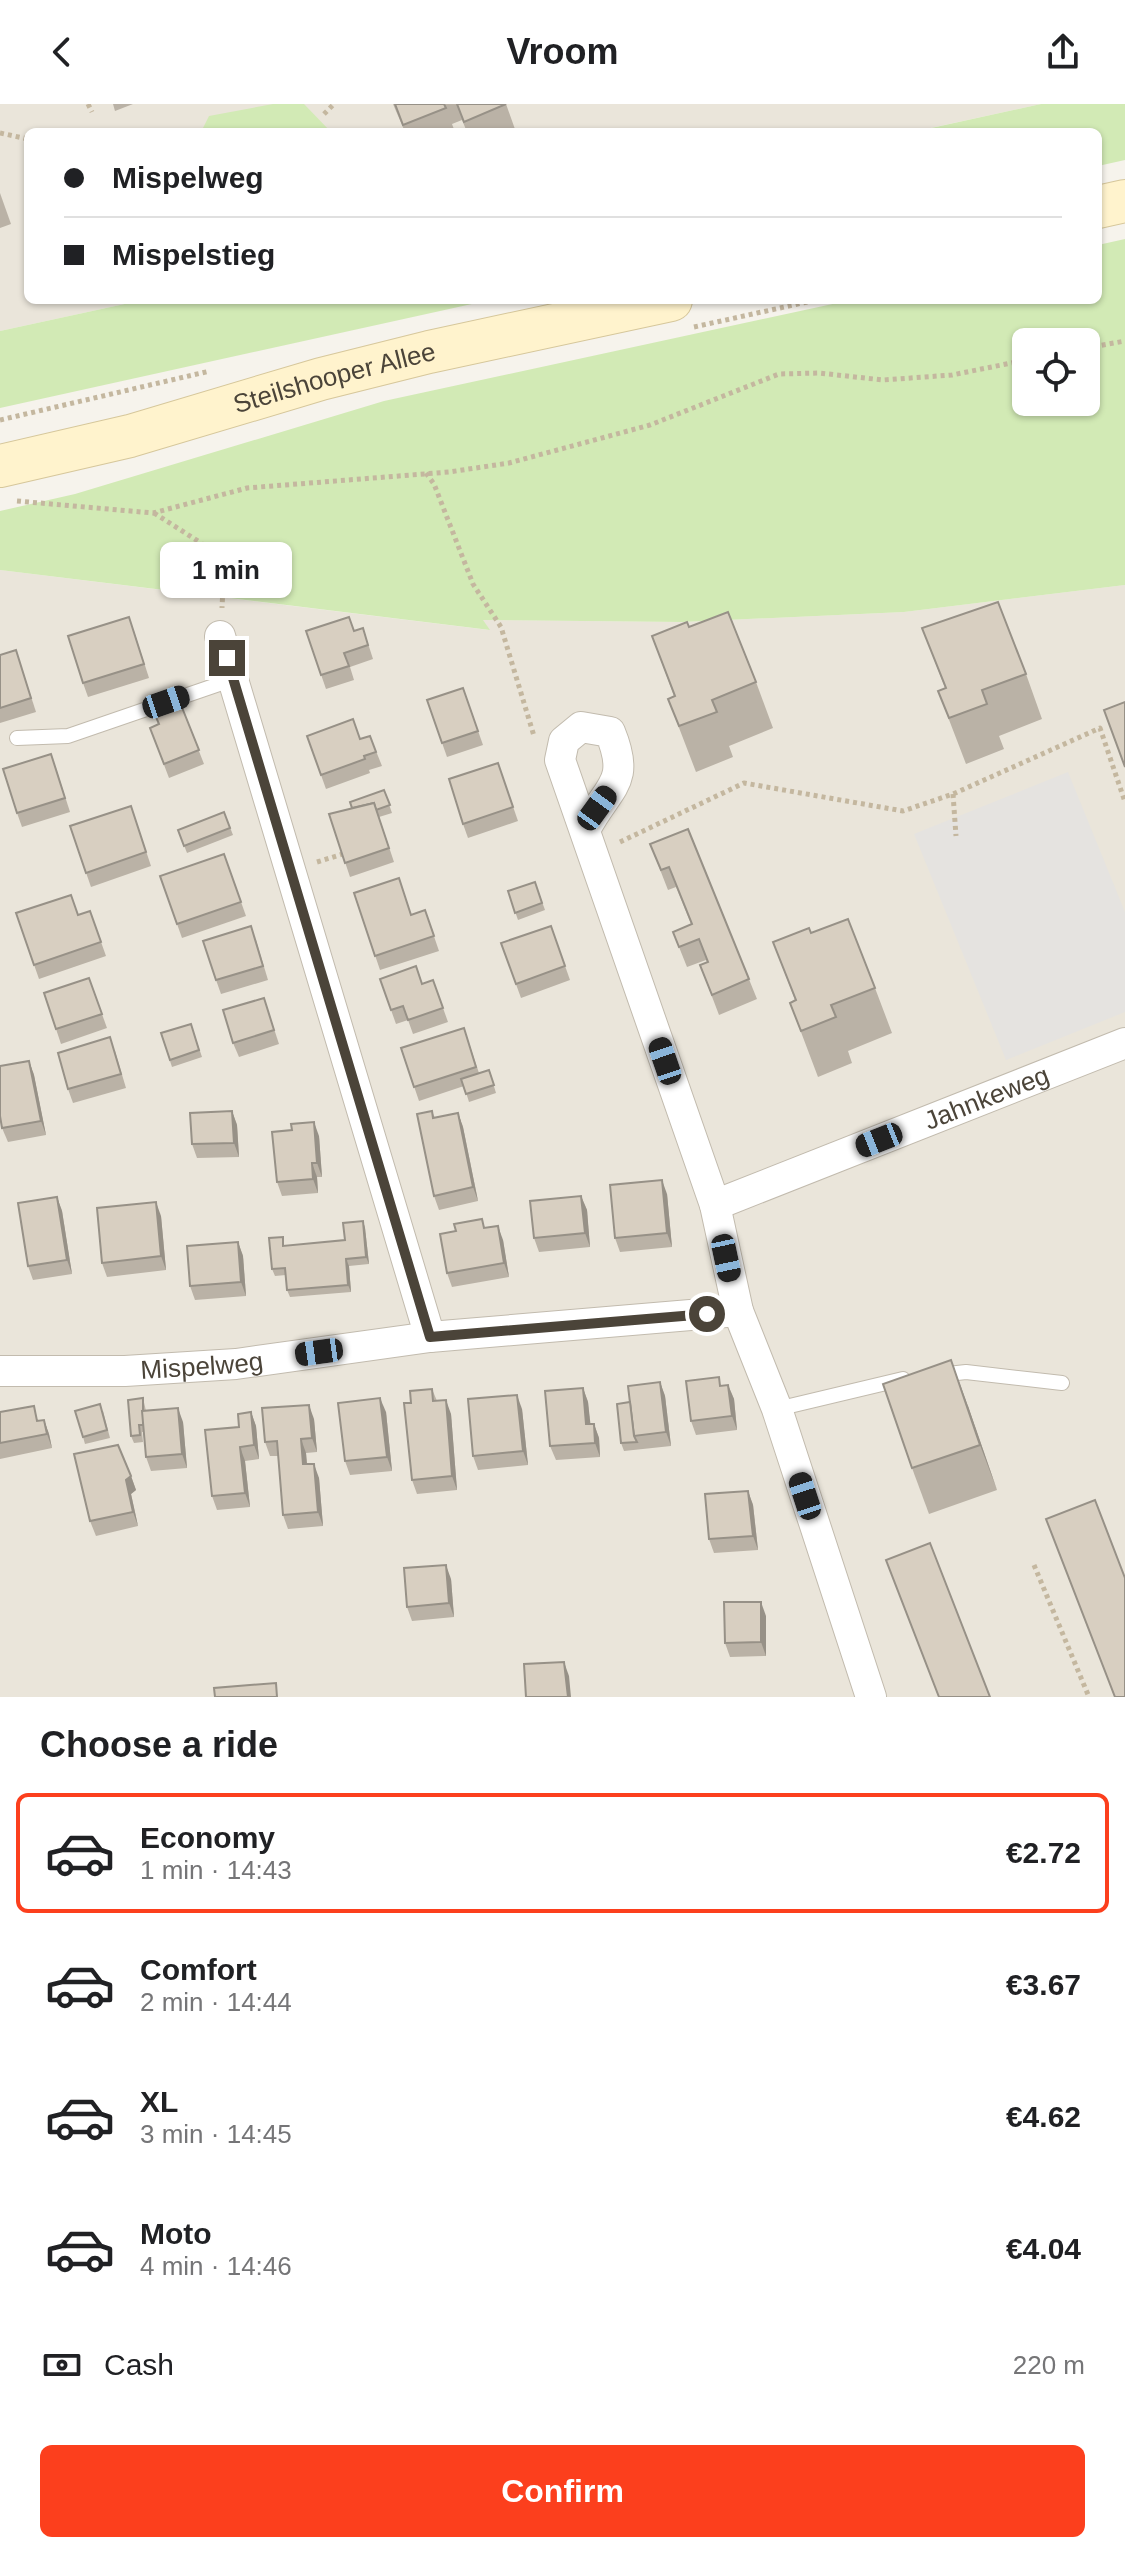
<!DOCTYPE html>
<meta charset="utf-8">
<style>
:root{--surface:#fff;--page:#f2f2f2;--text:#202124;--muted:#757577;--line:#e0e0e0;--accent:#fc3f1d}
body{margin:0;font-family:Helvetica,sans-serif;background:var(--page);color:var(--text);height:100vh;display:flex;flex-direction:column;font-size:30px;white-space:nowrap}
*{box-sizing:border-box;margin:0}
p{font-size:26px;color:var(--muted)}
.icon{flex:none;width:44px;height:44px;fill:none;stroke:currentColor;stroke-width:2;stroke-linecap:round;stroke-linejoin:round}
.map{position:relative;height:1593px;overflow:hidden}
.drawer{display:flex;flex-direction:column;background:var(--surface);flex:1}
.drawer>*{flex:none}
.hud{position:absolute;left:24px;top:24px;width:1078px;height:176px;border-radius:12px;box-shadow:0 2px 6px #0004;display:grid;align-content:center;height:176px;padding:0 40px;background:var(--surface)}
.tools{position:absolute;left:1012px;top:224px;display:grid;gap:16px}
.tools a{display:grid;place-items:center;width:88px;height:88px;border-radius:12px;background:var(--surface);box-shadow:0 2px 6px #0004;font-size:40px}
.end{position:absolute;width:36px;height:36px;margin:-18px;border:10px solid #4b4439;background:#fff;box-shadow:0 0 0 4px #fff}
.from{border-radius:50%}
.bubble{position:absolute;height:56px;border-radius:12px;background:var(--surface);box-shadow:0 2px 6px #0004;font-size:26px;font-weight:700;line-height:56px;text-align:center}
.car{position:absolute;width:24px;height:48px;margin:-24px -12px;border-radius:10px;box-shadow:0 0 6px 2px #0007;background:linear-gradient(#222 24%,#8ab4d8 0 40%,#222 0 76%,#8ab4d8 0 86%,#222 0)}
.hud b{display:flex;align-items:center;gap:28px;height:76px;font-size:30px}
.hud b+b{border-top:2px solid var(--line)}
.hud i{width:20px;height:20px;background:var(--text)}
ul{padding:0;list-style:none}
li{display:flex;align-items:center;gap:24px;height:120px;margin:0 16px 12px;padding:0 24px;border:4px solid transparent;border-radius:12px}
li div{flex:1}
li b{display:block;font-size:30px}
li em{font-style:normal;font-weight:700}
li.on{border-color:var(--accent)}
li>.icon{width:72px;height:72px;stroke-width:1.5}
h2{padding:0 40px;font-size:36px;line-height:96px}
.pay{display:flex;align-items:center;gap:20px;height:88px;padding:0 40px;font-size:30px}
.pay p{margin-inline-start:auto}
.button{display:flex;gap:16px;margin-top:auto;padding:16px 40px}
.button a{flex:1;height:92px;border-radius:12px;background:var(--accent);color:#fff;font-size:32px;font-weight:700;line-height:92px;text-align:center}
header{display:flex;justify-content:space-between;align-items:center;height:104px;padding:0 40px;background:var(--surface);font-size:36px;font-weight:700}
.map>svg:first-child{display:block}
.residential{fill:#eae5da}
.green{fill:#d2eab5;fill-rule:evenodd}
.parking{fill:#e5e3e0}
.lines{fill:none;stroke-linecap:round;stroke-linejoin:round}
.lane-casing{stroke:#c2bbae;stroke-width:16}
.street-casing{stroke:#c2bbae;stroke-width:32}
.secondary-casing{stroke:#d6c79b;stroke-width:44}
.path{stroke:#c4b79f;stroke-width:5;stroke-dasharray:4 4;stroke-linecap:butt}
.lane{stroke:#fff;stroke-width:14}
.street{stroke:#fff;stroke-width:30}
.secondary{stroke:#fff3cd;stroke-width:42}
.wall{fill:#bab2a6}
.shaded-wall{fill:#979187}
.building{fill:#d8cfc1;stroke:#979187;stroke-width:2}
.route{stroke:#4b4439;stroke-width:10}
.labels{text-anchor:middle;stroke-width:7;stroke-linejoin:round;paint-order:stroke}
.street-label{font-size:26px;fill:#4b4439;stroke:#fff}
</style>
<header><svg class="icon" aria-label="back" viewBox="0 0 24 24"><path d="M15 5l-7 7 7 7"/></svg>Vroom<svg class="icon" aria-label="share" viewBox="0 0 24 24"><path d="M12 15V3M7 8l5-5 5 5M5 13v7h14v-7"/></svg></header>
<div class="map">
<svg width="1125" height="1593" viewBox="0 0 1125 1593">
<rect width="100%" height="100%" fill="#f6f3ec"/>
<g class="residential">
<polygon points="0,0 1041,0 912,28 28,28 28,196 143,196 0,227"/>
<polygon points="0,466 489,526 482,516 682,518 904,508 1125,481 1125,1593 0,1593"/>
</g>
<g class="green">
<polygon points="273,0 304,0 331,28 201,28 209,12"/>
<polygon points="1041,0 1125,0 1125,56 1098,62 1098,28 913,28"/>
<path d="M1125,135v346l-221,27 -222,10 -199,-2 7,10 -490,-60v-59l75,-17 309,-93 467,-101h247v-55zM1026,238h60v60h-60z"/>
<polygon points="143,196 490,196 0,304 0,227"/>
</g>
<polygon class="parking" points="1068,668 1125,808 1125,908 1006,956 914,730"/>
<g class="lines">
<g class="lane-casing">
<g id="lane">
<polyline points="17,634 68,632 234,575"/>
<polyline points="939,1271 966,1268 1062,1279"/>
<polyline points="777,1305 903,1275"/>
</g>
</g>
<g class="street-casing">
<g id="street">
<polyline points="220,532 430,1233"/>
<path d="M586,724c23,-43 45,-45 24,-96l-29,-5 -17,14 -4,19 155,445 23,106 39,98 94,288"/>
<path id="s1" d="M715,1101l410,-162"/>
<path id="s2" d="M0,1267h125l111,-7 194,-27 308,-26"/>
</g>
</g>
<g class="secondary-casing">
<g id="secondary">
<polyline points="1098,103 1125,97"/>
<path id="s3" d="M0,362l130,-30 191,-57 108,-27 242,-52"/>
</g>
</g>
<g class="path">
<polyline points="88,0 92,8"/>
<polyline points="324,10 334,0"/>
<polyline points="0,29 28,35"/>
<polyline points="694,223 816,196"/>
<polyline points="1086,244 1125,237"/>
<polyline points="0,316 210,267"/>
<polyline points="426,369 434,380 473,480 501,523 534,632"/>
<polyline points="17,397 153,409 247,384 449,368 509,359 650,321 779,270 819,269 883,276 952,271 1026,256"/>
<polyline points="154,409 201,439 224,464 222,504"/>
<polyline points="953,690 956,732"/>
<polyline points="620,738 744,679 903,707 953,690 1100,624 1125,698"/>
<polyline points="317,758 343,750"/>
<polyline points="1034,1461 1089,1593"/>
</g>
<use href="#lane" class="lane"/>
<use href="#street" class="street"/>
<use href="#secondary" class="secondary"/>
</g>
<g class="wall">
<polygon points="113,0 133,0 115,7"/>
<polygon points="393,0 506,0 516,28 467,28 462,16 452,20 455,28 405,28"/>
<polygon points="0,89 11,120 0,124"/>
<polygon points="689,523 756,578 773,624 729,642 733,653 696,668 668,595 674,592 652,532"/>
<polygon points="363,524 373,555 350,563 354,576 326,585 306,527 354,527"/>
<polygon points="922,524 1026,570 1042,615 999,632 1004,645 966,660 938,587 945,584"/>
<polygon points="134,527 149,574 88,593 83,579"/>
<polygon points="16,546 36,608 0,619 0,551"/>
<polygon points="463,584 483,641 447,653 427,596"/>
<polygon points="179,596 204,660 169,674 150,624 159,620"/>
<polygon points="307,632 360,635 370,632 382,662 369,666 370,669 326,685"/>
<polygon points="498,659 518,717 468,734 463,720"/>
<polygon points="56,664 70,708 22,723 17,709"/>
<polygon points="384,686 392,709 379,713 394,758 350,773 329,710 352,704"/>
<polygon points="131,702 151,762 91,783 70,722"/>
<polygon points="224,708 233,731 187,749 178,726"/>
<polygon points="688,725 757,895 719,911 700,861 707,858 706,856 687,863 673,828 691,820 676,783 668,786 650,740"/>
<polygon points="224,750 246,812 182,834 160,772"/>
<polygon points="535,778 545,806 518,816 508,787"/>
<polygon points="354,789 412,811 425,806 439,847 380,866"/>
<polygon points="90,807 106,852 39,875 16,809 78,811"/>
<polygon points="551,822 570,876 521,894 501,839"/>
<polygon points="811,829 875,884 892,929 848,947 852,959 818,973 790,899 795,896 773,838"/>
<polygon points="256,836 268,876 221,890 216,876"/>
<polygon points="89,874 107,924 61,940 44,889"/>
<polygon points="380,875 422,880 433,876 448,918 413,930 408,916 396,920"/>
<polygon points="264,894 279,940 239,953 233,939"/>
<polygon points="191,920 202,953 172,963 161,929"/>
<polygon points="464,924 479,969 489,966 496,989 469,998 464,982 419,997 401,944"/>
<polygon points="115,947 126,984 73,999 68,985"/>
<polygon points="29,957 34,971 46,1031 8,1038 2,1024"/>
<polygon points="232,1007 237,1021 239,1053 197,1054 192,1040"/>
<polygon points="432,1007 435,1014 458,1009 463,1023 478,1097 439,1106 434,1092"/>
<polygon points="319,1032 322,1073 317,1073 318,1089 282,1092 277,1078"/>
<polygon points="667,1090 672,1143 620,1148 615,1134"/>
<polygon points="581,1092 587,1106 590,1143 539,1148 534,1134"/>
<polygon points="57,1093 62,1107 72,1170 33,1176 28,1162"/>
<polygon points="161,1112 166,1166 107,1173 102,1159"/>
<polygon points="363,1117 365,1124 369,1160 349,1162 351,1188 290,1193 287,1186 286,1171 275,1172 272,1165 285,1142 345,1136"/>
<polygon points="485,1124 503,1136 509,1173 452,1183 447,1169"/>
<polygon points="238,1138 243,1152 246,1192 195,1196 190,1182"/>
<polygon points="660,1278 665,1292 671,1342 624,1347 621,1339 630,1298"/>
<polygon points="722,1281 728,1281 734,1295 737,1326 696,1331 691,1317"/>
<polygon points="583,1284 588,1298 590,1320 594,1320 599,1334 600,1353 556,1356 550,1342"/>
<polygon points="432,1285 437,1297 451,1310 457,1386 417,1390 412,1376 411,1299"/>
<polygon points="143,1294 146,1307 183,1318 187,1364 151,1367 146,1353 144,1328 142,1328 143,1338 134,1339 131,1332"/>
<polygon points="968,1302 997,1386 929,1410 912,1364"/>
<polygon points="522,1305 528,1361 478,1366 473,1352"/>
<polygon points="103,1307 110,1334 85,1340 83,1333"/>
<polygon points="0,1308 39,1316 44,1316 49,1330 52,1344 0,1355"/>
<polygon points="251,1308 256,1322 259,1355 245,1357 250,1403 217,1406 212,1392 239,1323"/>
<polygon points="386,1308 392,1367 350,1371 345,1357"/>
<polygon points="314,1315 317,1348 306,1349 307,1360 319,1374 323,1422 288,1425 283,1411 278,1352 270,1352 265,1338"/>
<polygon points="131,1372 136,1386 131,1390 138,1422 96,1432 90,1417"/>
<polygon points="748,1387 753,1401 758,1446 714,1449 709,1435"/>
<polygon points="451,1475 454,1513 412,1517 407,1503"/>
<polygon points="766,1512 766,1552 730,1553 725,1539"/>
</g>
<g class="shaded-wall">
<polygon points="29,957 34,971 46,1031 41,1017"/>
<polygon points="232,1007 237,1021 239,1053 234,1039"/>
<polygon points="458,1009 463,1023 478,1097 473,1083"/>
<polygon points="314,1018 319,1032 322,1073 317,1059"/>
<polygon points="312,1059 317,1073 318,1089 313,1075"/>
<polygon points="662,1076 667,1090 672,1143 667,1129"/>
<polygon points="581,1092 587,1106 590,1143 585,1129"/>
<polygon points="57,1093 62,1107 72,1170 67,1156"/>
<polygon points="156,1098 161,1112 166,1166 161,1152"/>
<polygon points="363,1117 365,1124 369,1160 366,1153"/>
<polygon points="498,1122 503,1136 509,1173 504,1159"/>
<polygon points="238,1138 243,1152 246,1192 241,1178"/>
<polygon points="346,1155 349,1162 351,1188 348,1181"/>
<polygon points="951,1256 968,1302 997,1386 980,1341"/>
<polygon points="660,1278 665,1292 671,1342 666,1328"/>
<polygon points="728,1281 734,1295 737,1326 732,1312"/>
<polygon points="583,1284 588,1298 592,1334 586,1320"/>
<polygon points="517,1291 522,1305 528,1361 523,1347"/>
<polygon points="380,1294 386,1308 392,1367 387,1353"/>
<polygon points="446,1296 451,1310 457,1386 452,1372"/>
<polygon points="309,1301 314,1315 317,1348 312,1334"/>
<polygon points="178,1304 183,1318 187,1364 182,1350"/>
<polygon points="251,1308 256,1322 259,1355 254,1341"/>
<polygon points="44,1316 49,1330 52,1344 47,1330"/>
<polygon points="594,1320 599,1334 600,1353 595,1339"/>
<polygon points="301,1335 306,1349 308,1374 303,1360"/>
<polygon points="240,1343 245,1357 250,1403 245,1389"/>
<polygon points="314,1360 319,1374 323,1422 318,1408"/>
<polygon points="131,1372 136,1386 131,1390 138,1422 133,1408 126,1376"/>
<polygon points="748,1387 753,1401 758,1446 753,1432"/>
<polygon points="446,1461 451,1475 454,1513 449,1499"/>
<polygon points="761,1498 766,1512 766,1552 761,1538"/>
<polygon points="564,1558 569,1572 571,1593 568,1593"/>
</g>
<g class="building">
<polygon points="395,0 444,0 446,4 403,21"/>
<polygon points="457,0 506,0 464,18"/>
<polygon points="998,498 1026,570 982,586 987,600 949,614 938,587 946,584 922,524"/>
<polygon points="728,508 756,578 712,596 717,608 679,622 668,595 675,592 652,532 687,518 689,523"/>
<polygon points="129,513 144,560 83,579 68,532"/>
<polygon points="349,513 354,527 363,524 368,541 344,549 349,562 321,571 306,527"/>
<polygon points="16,546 31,594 0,604 0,551"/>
<polygon points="463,584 478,627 442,639 427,596"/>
<polygon points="179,596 199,646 164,660 150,624 159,620 153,606"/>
<polygon points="1125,598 1125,663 1104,606"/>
<polygon points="353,615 360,635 370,632 376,648 364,652 365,655 321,671 307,632"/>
<polygon points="51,650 65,694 17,709 3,665"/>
<polygon points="498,659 513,703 463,720 449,675"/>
<polygon points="384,686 390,701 376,706 374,699 352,704 350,698"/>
<polygon points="374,699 389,744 345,759 329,710"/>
<polygon points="131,702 146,748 86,769 70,722"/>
<polygon points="224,708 230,724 184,742 178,726"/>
<polygon points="688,725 749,875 712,891 700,861 708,858 699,835 679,843 673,828 692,820 669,763 661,766 650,740"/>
<polygon points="224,750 241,798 177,820 160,772"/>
<polygon points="399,774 411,811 425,806 434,832 375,852 354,789"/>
<polygon points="535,778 542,799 515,809 508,787"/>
<polygon points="71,791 78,811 90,807 101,838 34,861 16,809"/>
<polygon points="848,815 875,884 831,901 836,913 801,927 790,899 796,896 773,838 809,824 811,829"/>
<polygon points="251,822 263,862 216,876 203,837"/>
<polygon points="551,822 565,862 516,880 501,839"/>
<polygon points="416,862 422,880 433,876 443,904 408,916 403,902 391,906 380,875"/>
<polygon points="89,874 102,910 56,925 44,889"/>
<polygon points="264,894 274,926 233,939 223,906"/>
<polygon points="191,920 199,946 170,956 161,929"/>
<polygon points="464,924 476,963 414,983 401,944"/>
<polygon points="110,933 121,970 68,985 58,949"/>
<polygon points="29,957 41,1017 2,1024 0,1012 0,962"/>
<polygon points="489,966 494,981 466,990 461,975"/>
<polygon points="232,1007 234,1039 192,1040 190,1009"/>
<polygon points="432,1007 433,1014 458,1009 473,1083 434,1092 417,1010"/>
<polygon points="314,1018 317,1059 312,1059 313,1075 277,1078 272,1028 292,1026 291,1020"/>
<polygon points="662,1076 667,1129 615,1134 610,1081"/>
<polygon points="581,1092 585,1129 534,1134 530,1097"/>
<polygon points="57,1093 67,1156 28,1162 18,1099"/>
<polygon points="156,1098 161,1152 102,1159 97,1104"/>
<polygon points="482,1115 484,1124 498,1122 504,1159 447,1169 440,1130 456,1127 454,1120"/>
<polygon points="363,1117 366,1153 346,1155 348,1181 287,1186 285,1164 272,1165 269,1134 283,1133 283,1142 345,1136 343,1119"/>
<polygon points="238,1138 241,1178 190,1182 187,1142"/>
<polygon points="951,1256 980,1341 912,1364 883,1280"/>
<polygon points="719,1273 720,1282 728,1281 732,1312 691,1317 686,1277"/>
<polygon points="660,1278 666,1328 634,1332 628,1282"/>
<polygon points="583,1284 586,1320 594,1320 595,1339 550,1342 545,1287"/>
<polygon points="432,1285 433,1297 446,1296 452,1372 412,1376 404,1299 411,1299 410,1287"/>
<polygon points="517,1291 523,1347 473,1352 468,1295"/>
<polygon points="143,1294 143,1321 139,1321 140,1331 131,1332 128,1296"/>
<polygon points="380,1294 387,1353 345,1357 338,1299"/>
<polygon points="630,1298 634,1332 637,1338 621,1339 617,1300"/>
<polygon points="100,1300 107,1326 83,1333 75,1307"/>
<polygon points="309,1301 312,1334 301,1335 303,1360 314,1360 318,1408 283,1411 277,1337 265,1338 262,1304"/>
<polygon points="34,1302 37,1317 44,1316 47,1330 0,1339 0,1308"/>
<polygon points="178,1304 182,1350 146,1353 142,1307"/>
<polygon points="251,1308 254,1341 240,1343 245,1389 212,1392 205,1326 239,1323 238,1310"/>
<polygon points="118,1341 131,1372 126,1376 133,1408 90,1417 74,1350"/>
<polygon points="748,1387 753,1432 709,1435 705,1390"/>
<polygon points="1095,1396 1125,1474 1125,1593 1115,1593 1046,1415"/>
<polygon points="930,1439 990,1593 939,1593 886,1456"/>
<polygon points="446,1461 449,1499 407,1503 404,1464"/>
<polygon points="724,1498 761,1498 761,1538 725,1539"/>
<polygon points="564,1558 568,1593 526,1593 524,1560"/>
<polygon points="276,1579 277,1593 215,1593 214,1584"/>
</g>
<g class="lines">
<polyline class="route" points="227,554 430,1233 707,1210"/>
</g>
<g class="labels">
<g class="street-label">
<text dy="9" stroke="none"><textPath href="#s3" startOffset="346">Steilshooper Allee</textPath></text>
<text dy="9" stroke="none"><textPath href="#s1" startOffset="292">Jahnkeweg</textPath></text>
<text dy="9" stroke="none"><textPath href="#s2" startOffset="202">Mispelweg</textPath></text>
</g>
</g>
</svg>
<div class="tools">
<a><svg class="icon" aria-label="locate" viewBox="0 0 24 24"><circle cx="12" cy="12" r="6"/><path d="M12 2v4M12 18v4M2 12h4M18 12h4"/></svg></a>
</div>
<i class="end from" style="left:707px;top:1210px"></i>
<i class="end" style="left:227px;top:554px"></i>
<div class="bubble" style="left:160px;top:438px;width:132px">1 min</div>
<i class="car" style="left:166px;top:598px;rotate:71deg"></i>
<i class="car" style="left:597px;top:704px;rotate:36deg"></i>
<i class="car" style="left:665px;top:957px;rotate:341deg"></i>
<i class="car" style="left:879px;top:1036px;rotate:248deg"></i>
<i class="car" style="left:726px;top:1154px;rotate:168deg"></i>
<i class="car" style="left:319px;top:1248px;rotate:262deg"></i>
<i class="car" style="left:805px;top:1392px;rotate:342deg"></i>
<div class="hud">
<b><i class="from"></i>Mispelweg</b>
<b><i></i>Mispelstieg</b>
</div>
</div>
<section class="drawer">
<h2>Choose a ride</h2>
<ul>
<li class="on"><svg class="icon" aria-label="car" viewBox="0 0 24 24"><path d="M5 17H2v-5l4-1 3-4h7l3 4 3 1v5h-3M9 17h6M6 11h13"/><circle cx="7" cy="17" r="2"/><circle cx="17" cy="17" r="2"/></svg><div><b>Economy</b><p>1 min · 14:43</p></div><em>€2.72</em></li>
<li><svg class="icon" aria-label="car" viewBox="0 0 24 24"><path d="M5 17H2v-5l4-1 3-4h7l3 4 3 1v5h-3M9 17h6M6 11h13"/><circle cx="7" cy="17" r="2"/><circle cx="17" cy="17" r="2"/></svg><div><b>Comfort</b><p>2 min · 14:44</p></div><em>€3.67</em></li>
<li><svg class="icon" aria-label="car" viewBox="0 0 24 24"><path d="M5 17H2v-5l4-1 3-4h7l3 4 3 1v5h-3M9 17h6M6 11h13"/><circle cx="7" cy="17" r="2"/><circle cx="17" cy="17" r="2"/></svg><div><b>XL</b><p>3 min · 14:45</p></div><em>€4.62</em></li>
<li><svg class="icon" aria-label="car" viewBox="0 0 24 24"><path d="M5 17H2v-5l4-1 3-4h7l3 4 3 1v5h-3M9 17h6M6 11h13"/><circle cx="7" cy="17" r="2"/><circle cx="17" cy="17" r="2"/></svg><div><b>Moto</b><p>4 min · 14:46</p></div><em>€4.04</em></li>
</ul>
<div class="pay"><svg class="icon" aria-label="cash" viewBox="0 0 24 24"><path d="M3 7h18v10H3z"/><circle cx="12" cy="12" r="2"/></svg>Cash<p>220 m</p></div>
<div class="button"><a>Confirm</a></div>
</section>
